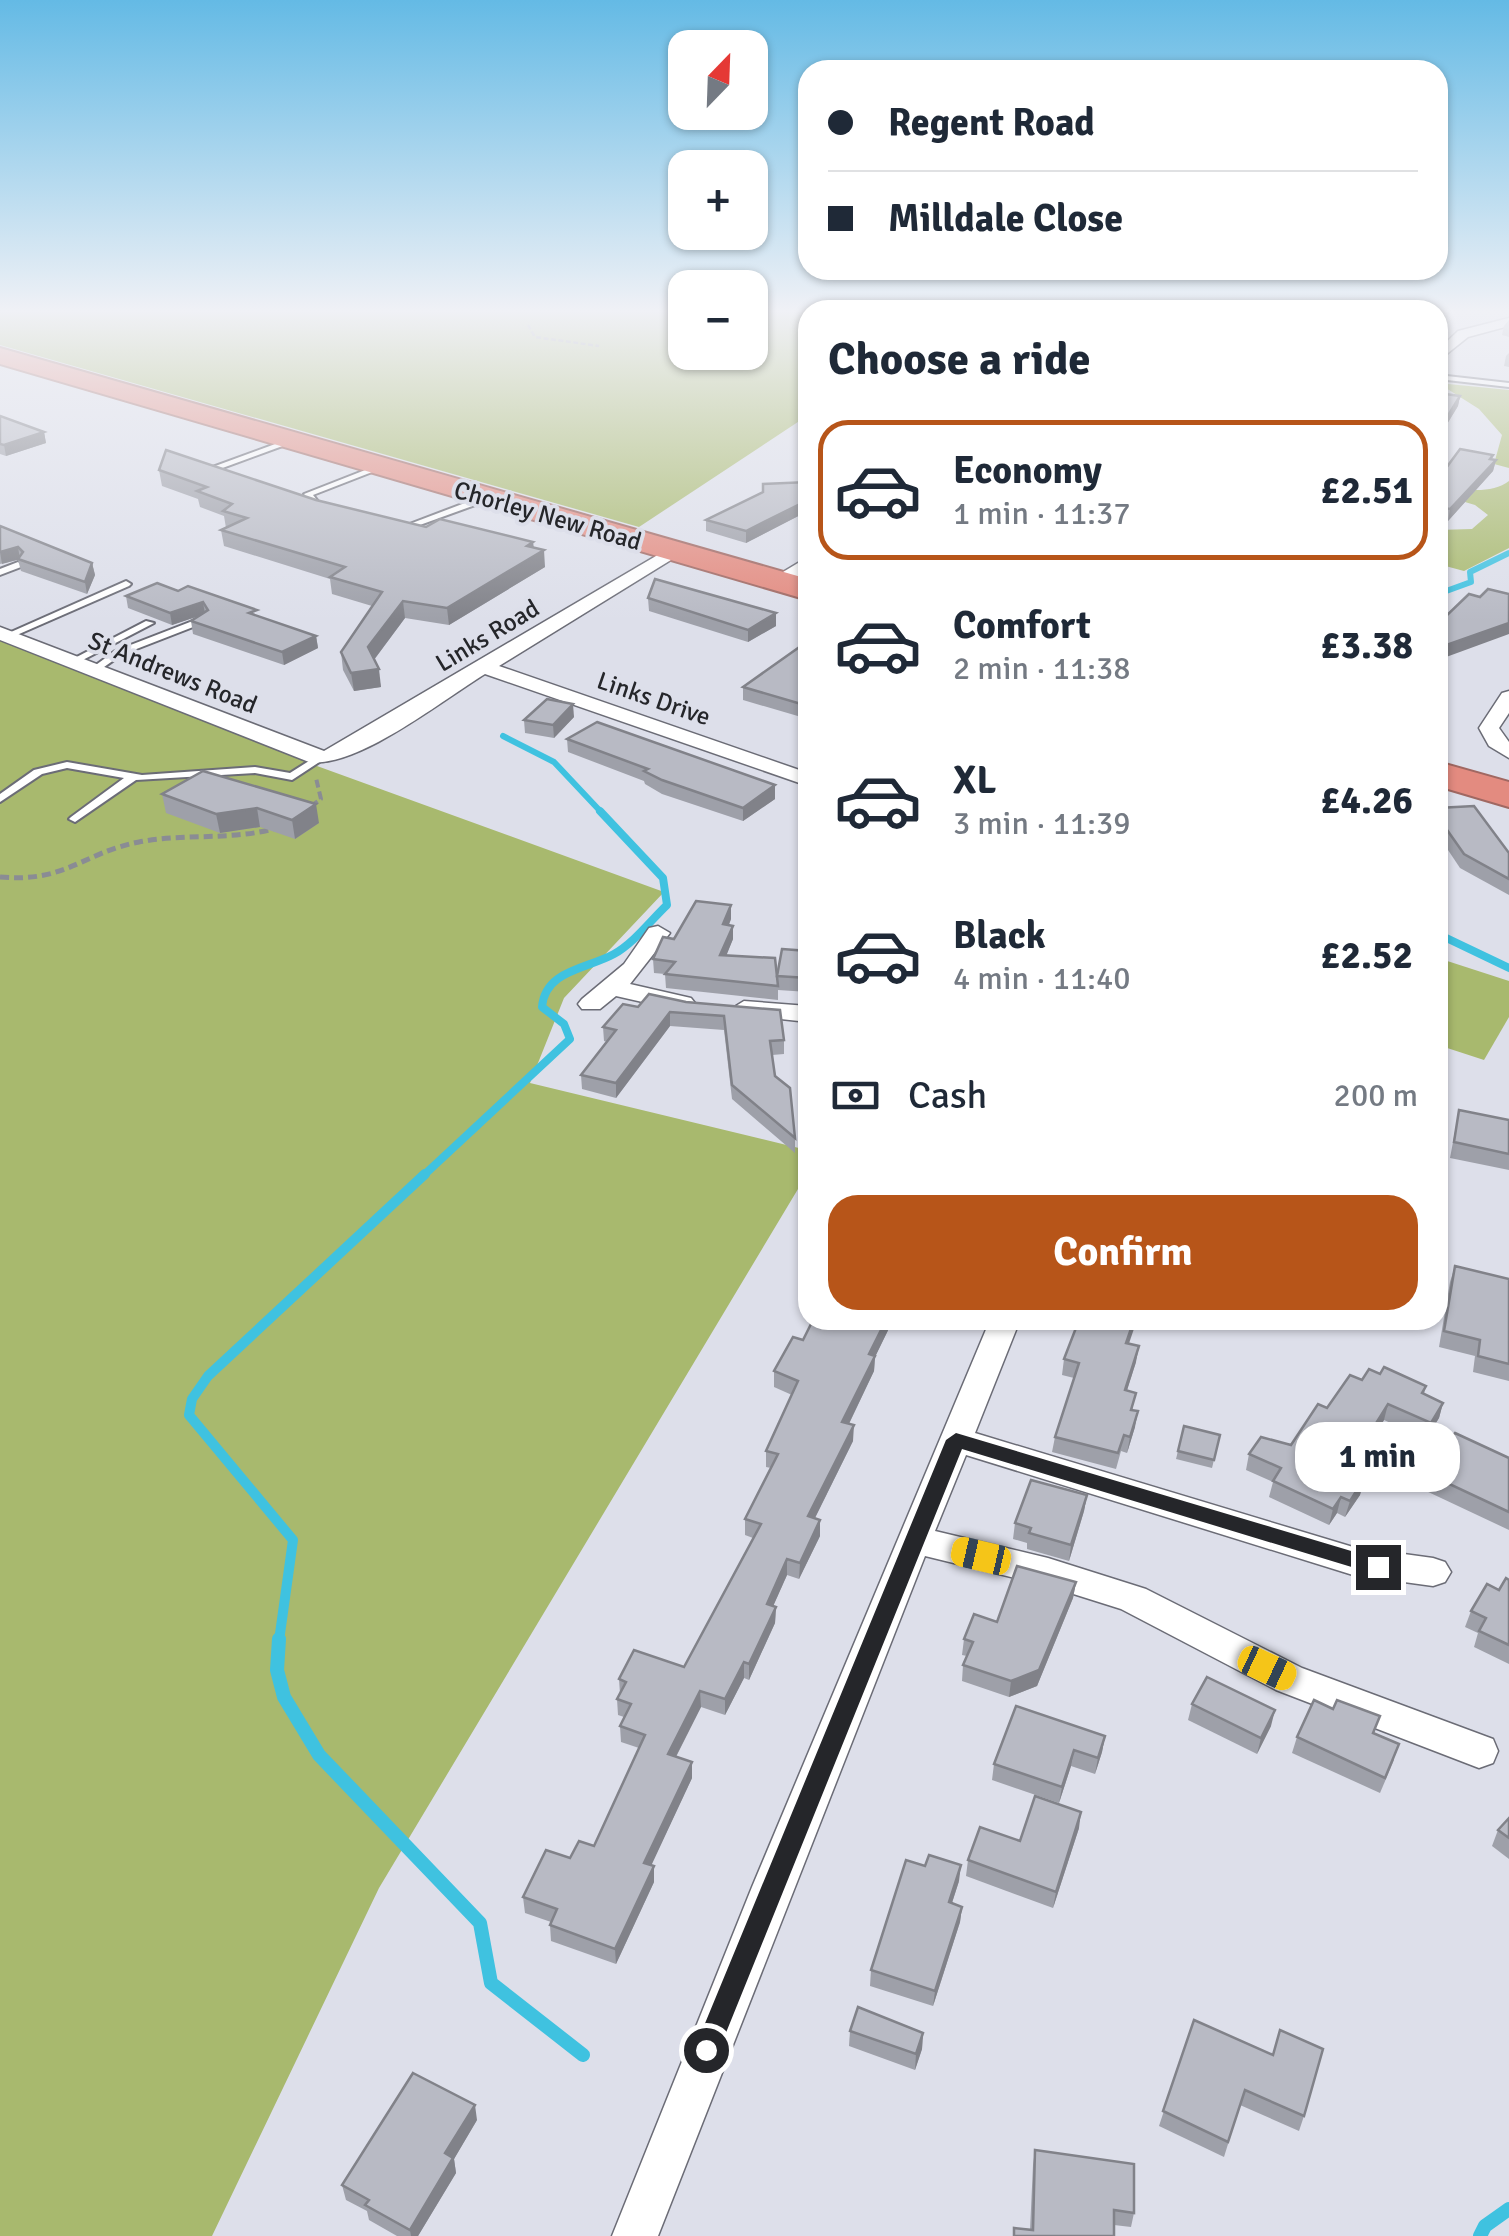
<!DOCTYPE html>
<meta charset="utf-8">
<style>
:root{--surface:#fff;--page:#f6f6f7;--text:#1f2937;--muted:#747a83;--line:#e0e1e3;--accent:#b75519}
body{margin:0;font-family:Signika,sans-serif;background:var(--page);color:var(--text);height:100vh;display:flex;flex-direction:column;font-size:38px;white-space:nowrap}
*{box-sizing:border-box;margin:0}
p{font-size:32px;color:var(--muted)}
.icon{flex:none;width:55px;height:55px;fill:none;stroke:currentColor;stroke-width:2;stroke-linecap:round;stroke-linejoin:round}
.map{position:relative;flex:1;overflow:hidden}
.details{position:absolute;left:798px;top:300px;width:650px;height:1030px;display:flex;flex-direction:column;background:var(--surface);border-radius:30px;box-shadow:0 2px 8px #0004}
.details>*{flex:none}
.hud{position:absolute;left:798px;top:60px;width:650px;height:220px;border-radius:30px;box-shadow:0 2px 8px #0004;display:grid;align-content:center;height:220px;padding:0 30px;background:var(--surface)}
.needle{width:65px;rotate:23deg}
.tools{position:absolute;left:668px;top:30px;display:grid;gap:20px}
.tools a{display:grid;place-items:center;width:100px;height:100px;border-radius:20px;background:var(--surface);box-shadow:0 2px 8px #0004;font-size:50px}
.end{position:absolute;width:45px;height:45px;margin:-22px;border:12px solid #25262a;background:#fff;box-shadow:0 0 0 5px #fff}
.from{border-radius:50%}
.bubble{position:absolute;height:70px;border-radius:30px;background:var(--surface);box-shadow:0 2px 8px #0004;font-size:32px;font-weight:700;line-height:70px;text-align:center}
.car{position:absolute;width:30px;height:60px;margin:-30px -15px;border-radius:12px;box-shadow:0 0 8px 2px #0007;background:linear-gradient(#f5c518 24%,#345 0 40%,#f5c518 0 76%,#345 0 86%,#f5c518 0)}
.hud b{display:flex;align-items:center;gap:35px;height:95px;font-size:38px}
.hud b+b{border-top:2px solid var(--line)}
.hud i{width:25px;height:25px;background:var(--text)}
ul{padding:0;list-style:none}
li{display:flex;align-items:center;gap:30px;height:140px;margin:0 20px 15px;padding:0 10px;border:5px solid transparent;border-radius:30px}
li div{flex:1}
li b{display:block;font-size:38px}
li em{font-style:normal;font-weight:700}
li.selected{border-color:var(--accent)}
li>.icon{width:90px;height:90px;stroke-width:1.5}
h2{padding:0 30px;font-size:45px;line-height:120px}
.pay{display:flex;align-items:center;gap:25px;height:110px;padding:0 30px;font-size:38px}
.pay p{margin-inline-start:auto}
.action{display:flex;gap:20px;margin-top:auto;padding:20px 30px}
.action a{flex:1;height:115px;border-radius:30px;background:var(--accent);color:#fff;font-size:40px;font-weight:700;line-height:115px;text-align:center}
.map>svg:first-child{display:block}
.green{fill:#a8b96e}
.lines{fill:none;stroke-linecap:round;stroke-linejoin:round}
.stream-far3{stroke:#3fc2e0;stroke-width:6}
.stream-far2{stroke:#3fc2e0;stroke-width:8}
.stream-far1{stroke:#3fc2e0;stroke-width:10}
.stream{stroke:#3fc2e0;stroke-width:14}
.lane-casing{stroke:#6b6c76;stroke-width:4}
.street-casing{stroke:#6b6c76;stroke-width:3}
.highway-casing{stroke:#a06862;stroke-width:4}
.path-far2{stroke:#8a8c94;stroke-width:2.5;stroke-dasharray:5 2.5;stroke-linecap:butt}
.path-far1{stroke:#8a8c94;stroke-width:4;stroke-dasharray:8 4;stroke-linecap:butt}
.path{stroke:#8a8c94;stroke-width:5;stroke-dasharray:9 5;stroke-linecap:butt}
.lane{fill:#fff;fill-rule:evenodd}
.street{fill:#fff;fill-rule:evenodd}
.highway{fill:#e38b80;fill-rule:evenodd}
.wall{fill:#9ea0a9}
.shaded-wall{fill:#818289}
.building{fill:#b8bac4;stroke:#818289;stroke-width:2.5}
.route{fill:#25262a}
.labels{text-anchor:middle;stroke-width:8;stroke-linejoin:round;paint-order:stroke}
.far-street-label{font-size:25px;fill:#25262a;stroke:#dddfea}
</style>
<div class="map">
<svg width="1509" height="2236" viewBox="0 0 1509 2236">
<rect width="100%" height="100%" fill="#dddfea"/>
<g class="green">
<polygon points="0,309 685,309 685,352 750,352 750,309 887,309 808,310 807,416 639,527 0,345"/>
<polygon points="1438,383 1509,390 1509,468 1494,464 1502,435 1479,409"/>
<path d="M1509,481v67l-45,23 -26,-7v-34l34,-1 16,-14 -13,-10 -37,-11v-10c21,6 53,11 71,-3z"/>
<polygon points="0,640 317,766 664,892 564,998 530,1083 807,1150 807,1174 379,1888 212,2236 0,2236"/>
<polygon points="1438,958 1509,981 1509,1017 1484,1060 1438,1045"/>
</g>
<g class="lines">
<g class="stream-far3">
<polyline points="1438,594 1471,582 1470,572 1509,553"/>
<polyline points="503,736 554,762 602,813"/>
</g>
<g class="stream-far2">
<polyline points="1438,934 1509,968"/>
<path d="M423,1176l147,-137 -6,-15 -22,-17c3,-37 45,-38 72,-53 20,-11 37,-34 53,-49l-4,-27 -63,-67"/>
</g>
<polyline class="stream-far1" points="279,1641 293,1540 189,1415 192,1399 208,1376 425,1174"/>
<g class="stream">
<polyline points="279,1639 277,1670 284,1697 319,1755 480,1923 491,1983 583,2055"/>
<polyline points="1480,2236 1485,2226 1509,2209"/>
</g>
<g class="lane-casing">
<g id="lane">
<polygon points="1438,375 1509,383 1509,387 1438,379"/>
<polygon points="289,439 296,441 206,474 199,472"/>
<polygon points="378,465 385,467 313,495 324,509 323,511 317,511 304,494"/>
<polygon points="486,495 489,496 489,500 406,530 399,528"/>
<polygon points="18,562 22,565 21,567 0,575 0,569"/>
<polygon points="126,581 131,584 129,586 10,638 2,636"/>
<polygon points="203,617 208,620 206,622 121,655 97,672 89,670 115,651"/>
<polygon points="146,621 154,623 75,664 67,662"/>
<polygon points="320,754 324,755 324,759 292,780 255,773 136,780 75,822 69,819 71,817 124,778 67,768 42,774 0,802 0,794 34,770 67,762 142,775 255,767 290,773"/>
</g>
</g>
<g class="street-casing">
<g id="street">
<polygon points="1509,318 1509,326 1468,337 1438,361 1438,350 1458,331"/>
<path d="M673,546l9,5 -3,4 -180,111 309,107v13l-323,-112c-44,27 -127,94 -176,88l-309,-122v-13l324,124z"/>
<polygon points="808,557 808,571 785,586 773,586 773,578"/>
<polygon points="1509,691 1509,713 1499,728 1509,742 1509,758 1489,746 1479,728 1502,693"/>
<polygon points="658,926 670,933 630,984 691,998 695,1003 691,1008 682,1011 616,996 600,1009 582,1009 578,1004 582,999 624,964 649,928"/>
<polygon points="744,1001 808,1006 808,1022 735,1014 731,1009"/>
<polygon points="990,1320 1020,1320 975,1433 1353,1547 1433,1558 1445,1562 1451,1572 1445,1582 1433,1586 1353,1575 966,1455 935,1531 1048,1558 1146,1589 1302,1668 1493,1739 1498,1751 1493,1763 1479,1768 1276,1690 1121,1609 1048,1586 925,1556 658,2236 612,2236 752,1887"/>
</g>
</g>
<g class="highway-casing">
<g id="highway">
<polygon points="0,348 808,579 808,600 0,364"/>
<polygon points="1438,762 1509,782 1509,807 1438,786"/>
</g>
</g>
<polyline class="path-far2" points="528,325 535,337 599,346"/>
<polyline class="path-far1" points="311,806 321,799 316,778"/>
<path class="path" d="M0,877c66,6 82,-24 139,-35 46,-9 92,-1 138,-14"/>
<use href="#lane" class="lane"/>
<use href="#street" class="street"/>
<use href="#highway" class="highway"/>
</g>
<g class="wall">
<polygon points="970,309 1180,309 1180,310 968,310"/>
<polygon points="1395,309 1452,309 1445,321 1438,321 1438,310"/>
<polygon points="1509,320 1509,337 1502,335 1504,326"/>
<polygon points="1509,353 1509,367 1504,366 1506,356"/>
<polygon points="1438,393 1460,396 1458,406 1444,429 1438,428"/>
<polygon points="0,416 44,432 46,443 6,456 0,454"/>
<polygon points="1496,460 1493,471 1448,521 1438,518 1438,479"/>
<polygon points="159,470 316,500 426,527 533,542 534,548 545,567 449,625 405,618 374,660 381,687 354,691 343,670 341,652 372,606 332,594 330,579 224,546 221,530 226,528 224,516 200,507 198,499 162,486"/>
<polygon points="808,482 808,511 746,543 706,531 706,520"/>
<polygon points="0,526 92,563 95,575 87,594 21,571 18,560 0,564"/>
<polygon points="157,583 316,636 318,648 284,665 193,634 191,621 201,615 172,625 128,608 126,596"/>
<polygon points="648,598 776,626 748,642 649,611"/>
<polygon points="808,641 808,719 743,700 743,687"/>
<polygon points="574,717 554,738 525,733 524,720"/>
<polygon points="567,739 775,799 743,821 662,794 645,784 644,781 568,752"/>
<polygon points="203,771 319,823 295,839 260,827 220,833 166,813 162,794"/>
<polygon points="1438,808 1509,853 1509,895 1460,868 1438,835"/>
<polygon points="731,905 731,919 729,925 733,926 733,939 726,955 777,976 808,951 808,992 778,990 778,1000 666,988 665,974 654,973 653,959 674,939"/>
<polygon points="686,1002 784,1040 784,1054 772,1055 775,1076 795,1138 795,1153 732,1099 724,1030 670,1026 616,1098 582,1089 581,1075 607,1042 604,1041 603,1027 638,1007"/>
<polygon points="1459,1110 1509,1120 1509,1170 1450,1158"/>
<polygon points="1455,1266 1509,1279 1509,1381 1473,1372 1475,1356 1439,1347 1450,1282"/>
<polygon points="813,1320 893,1320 875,1357 874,1371 849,1424 853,1441 815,1518 820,1520 820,1536 799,1579 787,1575 773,1606 776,1607 775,1623 749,1680 744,1678 725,1715 701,1707 676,1757 692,1778 651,1865 654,1866 654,1882 616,1964 551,1941 550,1925 551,1922 525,1913 523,1897 570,1858 594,1846 639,1748 621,1742 620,1726 624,1717 618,1715 617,1699 620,1694 619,1679 684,1667 753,1538 745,1535 745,1519 771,1468 766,1467 766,1451 792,1395 774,1387 774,1371 803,1340"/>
<polygon points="1064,1359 1136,1362 1127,1390 1133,1410 1135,1427 1127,1453 1121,1451 1116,1469 1052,1452 1055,1437 1074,1378 1062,1375"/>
<polygon points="1362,1380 1426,1386 1424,1394 1443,1403 1439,1418 1426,1439 1384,1420 1368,1446 1367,1463 1359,1476 1364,1479 1360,1495 1345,1517 1337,1513 1329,1525 1269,1497 1273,1482 1246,1470 1249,1454 1291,1445 1327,1408"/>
<polygon points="1184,1426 1220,1435 1212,1468 1176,1459"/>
<polygon points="1509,1458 1509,1530 1424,1490 1428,1474"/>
<polygon points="1087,1495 1084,1511 1069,1561 1027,1549 1027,1543 1013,1539 1015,1523"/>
<polygon points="1509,1580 1509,1664 1474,1647 1478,1633 1465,1627 1471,1611 1499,1590"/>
<polygon points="1076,1582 1073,1598 1037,1686 1009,1697 962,1681 963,1665 967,1656 962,1655 964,1639"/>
<polygon points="1192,1704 1271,1726 1257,1754 1188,1720"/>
<polygon points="1375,1733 1394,1760 1380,1793 1292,1753 1297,1737"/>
<polygon points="1105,1736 1102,1752 1095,1774 1071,1766 1059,1803 992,1780 994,1764"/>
<polygon points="1509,1818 1509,1859 1492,1846 1498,1830"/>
<polygon points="1079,1828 1053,1908 966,1876 968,1860 1020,1841"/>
<polygon points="959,1881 952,1903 962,1907 960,1922 933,2006 870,1986 871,1970"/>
<polygon points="1194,2020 1304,2116 1299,2131 1240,2105 1224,2157 1159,2126"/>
<polygon points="850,2031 923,2033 922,2049 915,2070 849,2046"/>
<polygon points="477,2120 454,2159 456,2173 418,2236 397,2236 369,2220 367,2211 346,2200 342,2185"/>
<polygon points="1035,2150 1134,2213 1131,2227 1114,2225 1114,2236 1013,2236 1014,2228 1030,2230 1033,2165"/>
</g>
<g class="shaded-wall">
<polygon points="1460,396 1458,406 1444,429 1446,419"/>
<polygon points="44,432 46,443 6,456 4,445"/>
<polygon points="1493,455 1490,466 1496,460 1493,471 1448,521 1450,509"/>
<polygon points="808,500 808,511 746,543 746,531"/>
<polygon points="533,542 534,556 544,550 545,567 449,625 447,608"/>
<polygon points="18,547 20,559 2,564 0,552"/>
<polygon points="92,563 95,575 87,594 85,582"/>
<polygon points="403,601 405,618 370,665 368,647"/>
<polygon points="203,602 205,614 172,625 170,613"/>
<polygon points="776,613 776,626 748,642 748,630"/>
<polygon points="1509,623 1509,634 1438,660 1438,648"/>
<polygon points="316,636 318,648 284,665 282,652"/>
<polygon points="379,669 381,687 354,691 351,673"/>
<polygon points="573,704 574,717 554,738 553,725"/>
<polygon points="775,785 775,799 743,821 743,808"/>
<polygon points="316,804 319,823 295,839 292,820"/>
<polygon points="257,808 260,827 220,833 216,814"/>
<polygon points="731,905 731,919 723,938 723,924"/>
<polygon points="733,926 733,939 721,969 720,955"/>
<polygon points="670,1012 670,1026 616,1098 616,1083"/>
<polygon points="886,1320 893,1320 875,1357 874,1371 842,1438 842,1422 869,1354"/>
<polygon points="1134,1320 1137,1320 1124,1358 1126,1343"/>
<polygon points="1139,1346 1136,1362 1122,1406 1125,1390"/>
<polygon points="1443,1403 1439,1418 1426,1439 1431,1423"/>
<polygon points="1388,1404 1384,1420 1359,1460 1363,1444"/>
<polygon points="1138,1411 1135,1427 1127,1453 1130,1437"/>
<polygon points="854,1425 853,1441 808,1532 808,1516"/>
<polygon points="1371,1447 1367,1463 1350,1490 1355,1474"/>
<polygon points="1364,1479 1360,1495 1345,1517 1350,1501"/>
<polygon points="1087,1495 1084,1511 1069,1561 1071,1545"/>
<polygon points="1341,1497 1337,1513 1329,1525 1333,1509"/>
<polygon points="820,1520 820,1536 799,1579 800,1563"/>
<polygon points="787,1559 787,1575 767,1620 767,1604"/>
<polygon points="1076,1582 1073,1598 1037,1686 1009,1697 1011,1681"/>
<polygon points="776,1607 775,1623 749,1680 749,1664"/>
<polygon points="744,1662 744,1678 725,1715 725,1699"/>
<polygon points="700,1691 701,1707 669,1770 668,1754"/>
<polygon points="1275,1710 1271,1726 1257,1754 1261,1738"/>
<polygon points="1105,1736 1102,1752 1095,1774 1098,1758"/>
<polygon points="1074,1750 1071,1766 1059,1803 1062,1787"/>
<polygon points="692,1762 692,1778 645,1879 644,1863"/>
<polygon points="1081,1812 1079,1828 1053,1908 1056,1892"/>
<polygon points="961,1865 959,1881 947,1918 949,1902"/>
<polygon points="654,1866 654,1882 616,1964 615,1949"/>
<polygon points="962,1907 960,1922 933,2006 935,1991"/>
<polygon points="923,2033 922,2049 915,2070 916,2054"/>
<polygon points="475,2105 477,2120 454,2159 456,2173 418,2236 411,2236 410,2230 445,2153"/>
</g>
<g class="building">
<polygon points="970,309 1101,309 1099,310 968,310"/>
<polygon points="1395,309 1448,309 1447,312"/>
<polygon points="1438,393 1460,396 1446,419 1438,417"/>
<polygon points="0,416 44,432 4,445 0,444"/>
<polygon points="1460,449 1493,455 1490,459 1496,460 1450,509 1438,507 1438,479"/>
<polygon points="166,450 316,500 426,527 440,519 533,542 527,546 544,550 447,608 403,601 368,647 379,669 351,673 341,652 382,592 330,577 345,567 221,530 247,518 223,511 232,504 197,491 207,487 159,470"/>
<polygon points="808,482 808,500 746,531 706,520 763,492 763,484"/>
<polygon points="0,526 92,563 85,582 18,559 23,552 18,547 0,552"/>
<polygon points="655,579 776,613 748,630 648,598"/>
<polygon points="157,583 178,591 188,586 257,610 249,613 316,636 282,652 191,621 208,610 203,602 170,613 126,596"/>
<polygon points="1488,589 1509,594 1509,623 1438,648 1438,619 1441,621 1469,594 1480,597"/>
<polygon points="808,641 808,706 743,687"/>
<polygon points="547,699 573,704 553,725 524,720"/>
<polygon points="597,722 775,785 743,808 662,780 644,771 648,769 567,739"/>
<polygon points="203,771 316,804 292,820 257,808 216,814 162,794"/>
<polygon points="1474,806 1509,853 1509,879 1464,854 1438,817 1438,808"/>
<polygon points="696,901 731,905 723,924 733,926 720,955 775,958 778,986 665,974 675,962 653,959 663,937 674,939"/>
<polygon points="782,949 808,951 808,978 777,976"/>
<polygon points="649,994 686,1002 780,1010 784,1040 770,1041 775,1076 790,1088 795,1138 732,1085 724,1016 670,1012 616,1083 581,1075 616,1030 603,1027 623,1004 638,1007"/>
<polygon points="1459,1110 1509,1120 1509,1154 1454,1142"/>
<polygon points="1455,1266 1509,1279 1509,1364 1478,1356 1480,1340 1444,1331"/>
<polygon points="813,1320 886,1320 869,1354 875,1356 842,1422 854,1425 808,1516 820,1520 800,1563 787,1559 767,1604 776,1607 749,1664 744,1662 725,1699 700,1691 668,1754 692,1762 644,1863 654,1866 615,1949 550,1925 557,1909 523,1897 546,1850 570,1858 579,1841 594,1846 645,1735 620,1726 631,1704 617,1699 626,1682 619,1679 634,1650 684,1667 761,1524 745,1519 778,1454 766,1451 798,1381 774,1371 793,1337 803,1340"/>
<polygon points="1079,1320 1134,1320 1126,1343 1139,1346 1125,1390 1136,1393 1131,1410 1138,1411 1130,1437 1124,1435 1118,1453 1055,1437 1079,1363 1064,1359"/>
<polygon points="1384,1367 1426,1386 1422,1393 1443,1403 1431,1423 1388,1404 1363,1444 1371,1447 1355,1474 1364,1479 1350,1501 1341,1497 1333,1509 1273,1481 1281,1468 1249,1454 1261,1437 1291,1445 1318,1404 1327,1408 1350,1375 1362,1380 1369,1369 1380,1374"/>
<polygon points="1184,1426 1220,1435 1214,1460 1178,1451"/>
<polygon points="1455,1433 1509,1458 1509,1512 1428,1474"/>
<polygon points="1031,1480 1087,1495 1071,1545 1029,1533 1031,1528 1015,1523"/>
<polygon points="1017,1566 1076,1582 1039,1670 1011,1681 963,1665 973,1642 964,1639 974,1614 997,1622"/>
<polygon points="1506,1578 1509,1580 1509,1645 1479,1631 1486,1618 1471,1611 1487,1584 1499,1590"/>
<polygon points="1207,1677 1275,1710 1261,1738 1192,1704"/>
<polygon points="1314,1700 1333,1709 1337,1700 1380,1716 1373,1733 1399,1744 1385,1778 1297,1737"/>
<polygon points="1016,1706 1105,1736 1098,1758 1074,1750 1062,1787 994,1764"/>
<polygon points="1035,1796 1081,1812 1056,1892 968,1860 980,1827 1020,1841"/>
<polygon points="1509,1818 1509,1838 1498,1830"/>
<polygon points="929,1855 961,1865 949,1902 962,1907 935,1991 871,1970 906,1860 925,1866"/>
<polygon points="858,2007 923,2033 916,2054 850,2031"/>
<polygon points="1194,2020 1273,2055 1280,2030 1323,2049 1304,2116 1245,2090 1228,2142 1163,2111"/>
<polygon points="413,2073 475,2105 445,2153 453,2158 410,2230 365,2205 369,2200 342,2185"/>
<polygon points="1035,2150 1134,2164 1134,2213 1114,2210 1114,2236 1014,2236 1014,2228 1033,2230"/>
</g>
<linearGradient id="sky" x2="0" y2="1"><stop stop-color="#64bae5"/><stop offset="0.5" stop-color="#f0f1f6"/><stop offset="1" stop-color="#f0f1f6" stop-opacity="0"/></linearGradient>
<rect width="1509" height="622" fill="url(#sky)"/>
<polygon class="route" points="956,1433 1378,1559 1388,1567 1378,1575 962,1449 719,2050 716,2059 706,2063 697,2059 694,2050 946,1440"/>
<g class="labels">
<g class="far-street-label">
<text transform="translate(548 515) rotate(16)" y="9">Chorley New Road</text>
<text transform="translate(487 635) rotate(-31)" y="9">Links Road</text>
<text transform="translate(173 672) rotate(22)" y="9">St Andrews Road</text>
<text transform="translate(654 698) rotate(19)" y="9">Links Drive</text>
</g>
</g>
</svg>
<div class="tools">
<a><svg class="needle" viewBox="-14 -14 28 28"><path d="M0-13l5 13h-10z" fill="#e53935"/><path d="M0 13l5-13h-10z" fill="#747a83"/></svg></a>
<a>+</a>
<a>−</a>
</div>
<i class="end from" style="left:706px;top:2050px"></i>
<i class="end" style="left:1378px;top:1567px"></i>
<div class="bubble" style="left:1295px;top:1422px;width:165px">1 min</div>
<i class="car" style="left:981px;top:1556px;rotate:283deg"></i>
<i class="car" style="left:1267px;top:1668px;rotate:115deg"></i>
<div class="hud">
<b><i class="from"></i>Regent Road</b>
<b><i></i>Milldale Close</b>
</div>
<section class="details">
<h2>Choose a ride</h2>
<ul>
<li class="selected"><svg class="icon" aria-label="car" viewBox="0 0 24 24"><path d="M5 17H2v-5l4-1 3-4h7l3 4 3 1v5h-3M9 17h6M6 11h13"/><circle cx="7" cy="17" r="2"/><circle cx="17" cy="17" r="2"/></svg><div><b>Economy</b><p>1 min · 11:37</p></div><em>£2.51</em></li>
<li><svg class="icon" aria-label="car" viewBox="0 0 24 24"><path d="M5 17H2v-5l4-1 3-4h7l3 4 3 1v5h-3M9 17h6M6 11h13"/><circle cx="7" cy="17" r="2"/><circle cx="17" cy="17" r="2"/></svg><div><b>Comfort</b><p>2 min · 11:38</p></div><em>£3.38</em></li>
<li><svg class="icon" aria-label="car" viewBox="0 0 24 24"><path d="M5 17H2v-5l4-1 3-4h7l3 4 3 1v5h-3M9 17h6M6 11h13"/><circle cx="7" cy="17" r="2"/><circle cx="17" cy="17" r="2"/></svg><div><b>XL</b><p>3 min · 11:39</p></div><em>£4.26</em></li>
<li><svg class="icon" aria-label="car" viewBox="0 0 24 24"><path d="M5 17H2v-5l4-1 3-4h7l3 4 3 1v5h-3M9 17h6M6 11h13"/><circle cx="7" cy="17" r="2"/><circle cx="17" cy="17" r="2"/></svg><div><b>Black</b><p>4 min · 11:40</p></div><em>£2.52</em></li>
</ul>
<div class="pay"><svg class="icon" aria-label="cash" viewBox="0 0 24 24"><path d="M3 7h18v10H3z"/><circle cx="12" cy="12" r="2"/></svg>Cash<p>200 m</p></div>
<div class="action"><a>Confirm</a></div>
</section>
</div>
